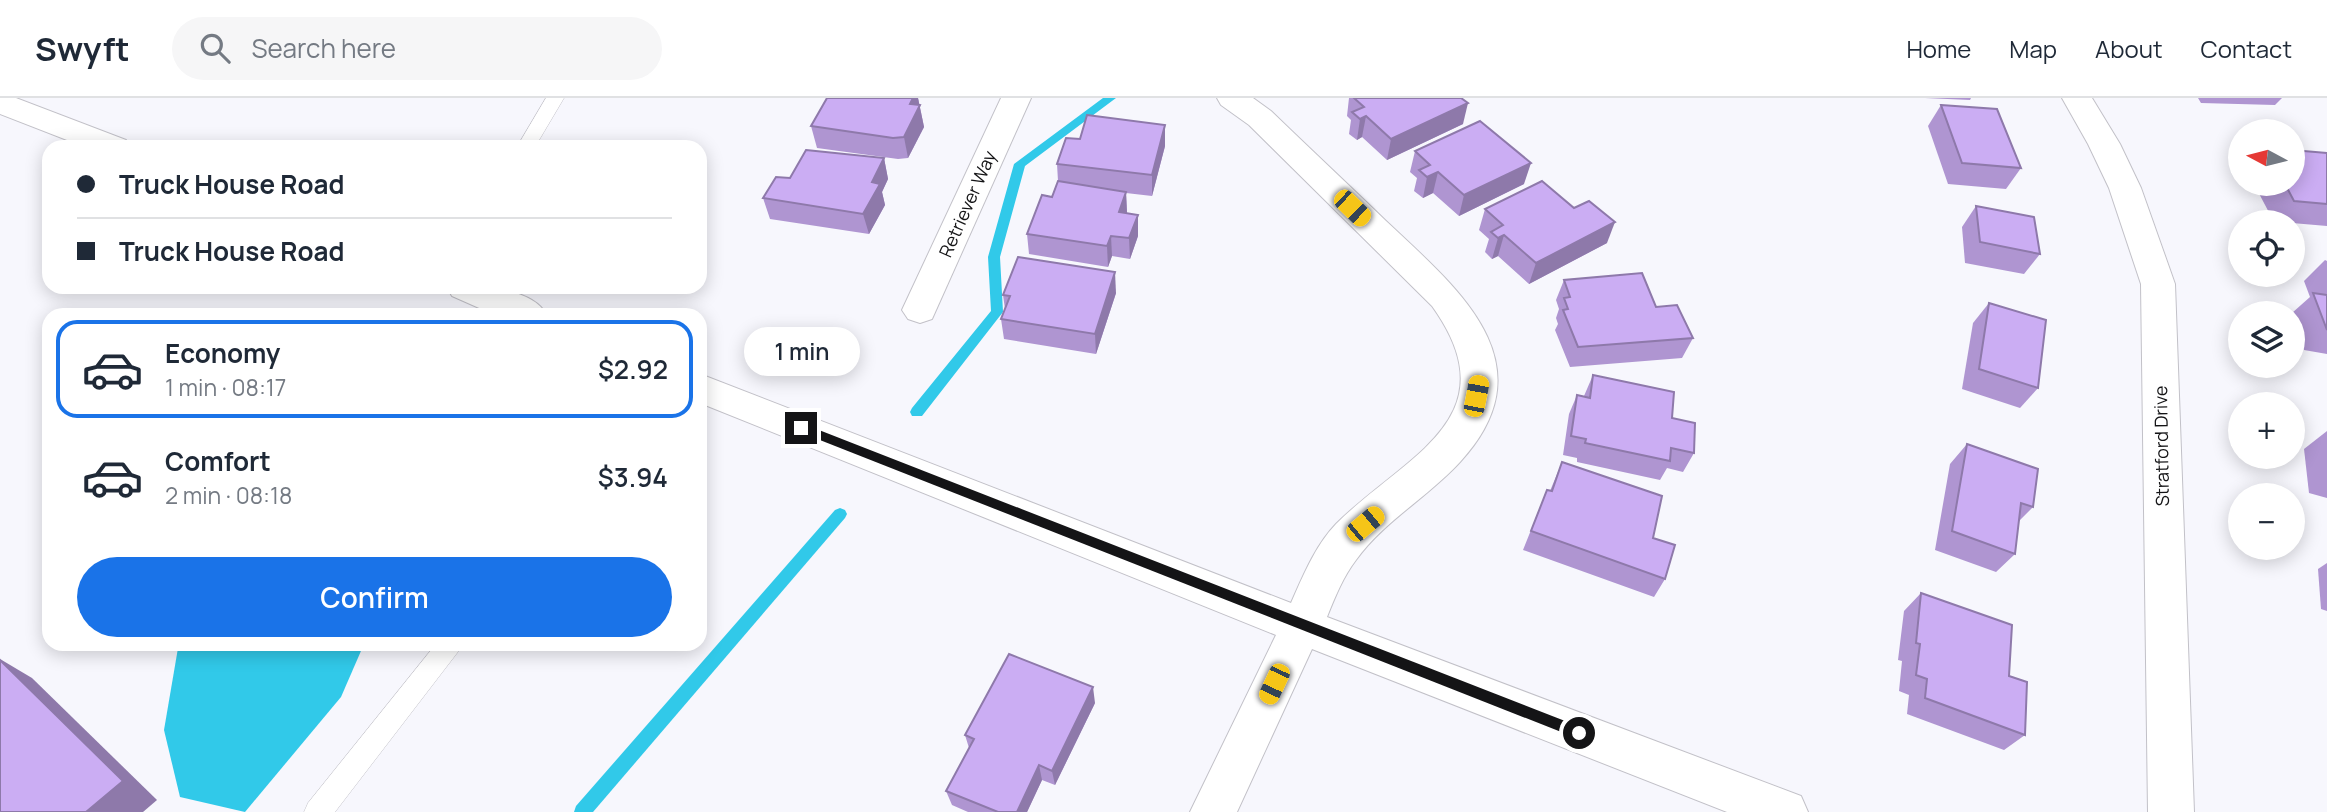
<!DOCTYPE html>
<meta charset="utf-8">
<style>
:root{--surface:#fff;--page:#f6f6f7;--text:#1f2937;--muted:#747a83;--line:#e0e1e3;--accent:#1a73e8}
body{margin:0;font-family:Manrope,sans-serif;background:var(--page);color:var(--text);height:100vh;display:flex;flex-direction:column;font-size:26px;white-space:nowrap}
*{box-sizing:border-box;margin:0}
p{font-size:23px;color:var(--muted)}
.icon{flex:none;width:38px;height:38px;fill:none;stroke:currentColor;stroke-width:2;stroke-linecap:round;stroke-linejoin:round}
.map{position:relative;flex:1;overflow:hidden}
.sheet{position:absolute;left:42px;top:210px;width:665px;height:343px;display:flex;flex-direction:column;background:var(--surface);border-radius:21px;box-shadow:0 4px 18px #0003}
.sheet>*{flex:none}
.hud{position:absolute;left:42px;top:42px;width:665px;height:154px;border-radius:21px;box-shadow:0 4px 18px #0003;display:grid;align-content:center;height:154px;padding:0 35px;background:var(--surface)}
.needle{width:46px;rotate:277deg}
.tools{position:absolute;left:2228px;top:21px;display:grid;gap:14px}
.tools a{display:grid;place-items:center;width:77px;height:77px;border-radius:50%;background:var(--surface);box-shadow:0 4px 18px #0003;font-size:35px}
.end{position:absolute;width:32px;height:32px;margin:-16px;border:9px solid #141416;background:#fff;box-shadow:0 0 0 4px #fff}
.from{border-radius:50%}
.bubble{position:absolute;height:49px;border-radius:24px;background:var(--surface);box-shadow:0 4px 18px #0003;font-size:23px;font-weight:600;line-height:49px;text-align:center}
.car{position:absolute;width:21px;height:42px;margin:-21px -10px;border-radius:9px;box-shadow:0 0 5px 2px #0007;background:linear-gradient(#f5c518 24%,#345 0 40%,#f5c518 0 76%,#345 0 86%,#f5c518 0)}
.hud b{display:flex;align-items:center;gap:24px;height:66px;font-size:26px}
.hud b+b{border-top:2px solid var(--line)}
.hud i{width:18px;height:18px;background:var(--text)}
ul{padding:12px 0 0;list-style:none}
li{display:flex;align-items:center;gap:21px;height:98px;margin:0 14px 10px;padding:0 21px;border:4px solid transparent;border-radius:21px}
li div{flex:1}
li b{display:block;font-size:26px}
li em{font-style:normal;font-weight:600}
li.selected{border-color:var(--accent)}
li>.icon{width:63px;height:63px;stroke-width:1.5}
.primary-button{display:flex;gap:14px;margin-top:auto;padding:14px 35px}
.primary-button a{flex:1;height:80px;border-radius:42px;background:var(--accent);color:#fff;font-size:28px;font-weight:600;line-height:80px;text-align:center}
header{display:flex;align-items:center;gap:42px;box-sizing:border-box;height:98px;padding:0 35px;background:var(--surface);border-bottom:2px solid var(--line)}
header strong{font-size:33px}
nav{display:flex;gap:38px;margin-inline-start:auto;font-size:24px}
.search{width:490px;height:63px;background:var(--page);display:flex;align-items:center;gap:18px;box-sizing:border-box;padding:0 24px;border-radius:38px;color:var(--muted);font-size:26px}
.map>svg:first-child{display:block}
.water{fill:#31c9e9}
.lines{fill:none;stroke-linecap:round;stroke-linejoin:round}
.stream{fill:#31c9e9;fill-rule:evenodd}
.service-casing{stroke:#c2c1c8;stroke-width:1}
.minor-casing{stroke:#c2c1c8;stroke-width:2}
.service{fill:#fff;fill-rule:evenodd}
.minor{fill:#fff;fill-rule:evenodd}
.wall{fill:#af95d1}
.shaded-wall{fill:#8e79aa}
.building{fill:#cbadf3;stroke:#8e79aa;stroke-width:2}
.route{fill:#141416}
.labels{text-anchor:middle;stroke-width:6;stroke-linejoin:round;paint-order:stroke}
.street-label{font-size:18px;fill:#141416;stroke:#fff}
</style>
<header>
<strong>Swyft</strong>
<div class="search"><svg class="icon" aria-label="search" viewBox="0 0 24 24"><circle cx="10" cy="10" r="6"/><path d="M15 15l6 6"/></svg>Search here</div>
<nav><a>Home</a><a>Map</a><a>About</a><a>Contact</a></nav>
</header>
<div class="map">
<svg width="2327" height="714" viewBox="0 0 2327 714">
<rect width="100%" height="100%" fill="#f7f7fd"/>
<polygon class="water" points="187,546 364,546 341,599 245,714 180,699 164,632 178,550"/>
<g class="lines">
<g class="stream">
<polygon points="1103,0 1116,0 1025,68 1000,159 1003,214 922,318 912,318 910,314 912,310 991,213 988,159 1014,66"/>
<polygon points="840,410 845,412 847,416 845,420 593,714 574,714 576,708 835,412"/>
</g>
<g class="service-casing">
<g id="service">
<polygon points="546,0 564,0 535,49 517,49"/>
<polygon points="436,546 464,546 335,714 304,714 308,705"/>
</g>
</g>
<g class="minor-casing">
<g id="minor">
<polygon points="0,0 16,0 126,42 131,49 85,49 0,16"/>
<polygon points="1001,0 1031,0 932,221 920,225 908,221 902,212"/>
<path d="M1217,0h36l18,13c38,37 77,73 115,110 71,67 165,142 74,241 -32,35 -77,60 -104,98 -13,17 -21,37 -29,57l474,179 7,16h-81l-415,-163 -75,163h-47l86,-177 -576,-232v-29l591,229c12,-27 24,-57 45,-79 68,-68 177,-105 96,-218l-183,-181 -28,-20z"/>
<polygon points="2062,0 2092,0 2120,46 2141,90 2175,186 2194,714 2148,714 2141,186 2109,90 2088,46"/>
<path d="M447,189c29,0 83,-2 100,28h-52l-43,-19z"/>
</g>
</g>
<use href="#service" class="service"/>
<use href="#minor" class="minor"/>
</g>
<g class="wall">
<polygon points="827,0 918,0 924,29 908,60 898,61 817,50 811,28"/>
<polygon points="1349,0 1461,0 1463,26 1387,62 1362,39 1357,42 1349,36 1351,22 1347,18"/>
<polygon points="1925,0 1971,0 1970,2"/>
<polygon points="2198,0 2282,0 2275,7 2201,5"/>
<polygon points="1941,7 2021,70 2006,91 1948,86 1928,28"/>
<polygon points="1165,27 1165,48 1152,98 1126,95 1127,115 1138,117 1138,138 1130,161 1112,158 1108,169 1029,156 1027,136 1052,99 1058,83 1057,66 1080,41"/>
<polygon points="1415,53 1524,86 1459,118 1433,95 1423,100 1414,93 1417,80 1410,74"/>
<polygon points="2327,55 2327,128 2292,125 2292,124 2274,124 2254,86 2292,86"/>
<polygon points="884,60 888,81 882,94 885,107 869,136 770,121 763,100 790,80"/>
<polygon points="1976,108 2040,156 2024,176 1965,165 1962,129"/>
<polygon points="1485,111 1607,145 1529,186 1498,158 1492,161 1485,154 1489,141 1479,132"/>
<polygon points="2325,162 2327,163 2327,256 2304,252 2292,215 2310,199 2304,183"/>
<polygon points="1564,182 1656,209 1693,240 1682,260 1570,269 1555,232 1558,226 1556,220 1559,211 1556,202"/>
<polygon points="1116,195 1096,256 1004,241 1001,221 1005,211 1003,197"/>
<polygon points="1989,205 2038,290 2020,310 1962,291 1973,225"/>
<polygon points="1593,277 1672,320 1694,355 1683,374 1667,370 1660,382 1577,364 1577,360 1563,357 1569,316 1577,297 1584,298"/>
<polygon points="2327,333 2327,400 2309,395 2304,351"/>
<polygon points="1967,346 2033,409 2019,423 2015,456 1996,474 1935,452 1950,366"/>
<polygon points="1562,364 1653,440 1665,481 1654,499 1523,452 1547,392 1550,393"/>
<polygon points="2327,465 2327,513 2321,511 2318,471"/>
<polygon points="1921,495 2009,578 2025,637 2004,652 1907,616 1909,597 1899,593 1902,563 1898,562 1904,513"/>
<polygon points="1095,605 1055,687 1042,682 1027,714 968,714 952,707 946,693 969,650 965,637"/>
</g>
<g class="shaded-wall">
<polygon points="913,0 918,0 924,29 908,60 904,39 910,6"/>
<polygon points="1468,5 1463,26 1387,62 1391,41"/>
<polygon points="1366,18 1362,39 1357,42 1360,21"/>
<polygon points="1165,27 1165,48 1152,98 1152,77"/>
<polygon points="884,60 888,81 882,94 885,107 869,136 863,116 872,84"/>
<polygon points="1531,65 1524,86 1459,118 1464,97"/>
<polygon points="1438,74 1433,95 1423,100 1427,79"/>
<polygon points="1126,94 1127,115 1120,135 1119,114"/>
<polygon points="1138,117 1138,138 1130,161 1129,140"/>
<polygon points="1615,124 1607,145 1529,186 1536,165"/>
<polygon points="1504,137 1498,158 1492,161 1498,140"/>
<polygon points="1111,138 1112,158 1108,169 1107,148"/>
<polygon points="1115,174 1116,195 1096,256 1095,236"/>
<polygon points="0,561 32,580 157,702 143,714 86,714"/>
<polygon points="1093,589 1095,605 1055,687 1052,673"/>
<polygon points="1039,667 1042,682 1027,714 1017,714"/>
</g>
<g class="building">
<polygon points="827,0 913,0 910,6 920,7 904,39 893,40 811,28"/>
<polygon points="1354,0 1461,0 1468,5 1391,41 1366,18 1360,21 1352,14 1364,9"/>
<polygon points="1941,7 1997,11 2021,70 1962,65"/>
<polygon points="1087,17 1165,27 1152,77 1057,66 1066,40 1080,41"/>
<polygon points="1480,23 1531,65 1464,97 1438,74 1427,79 1419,72 1430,67 1415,53"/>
<polygon points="806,52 884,60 872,84 880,86 863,116 763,100 776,79 790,80"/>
<polygon points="2292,52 2327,55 2327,106 2294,103 2285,86 2292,86"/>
<polygon points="1058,83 1126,94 1119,114 1138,117 1129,140 1111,138 1107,148 1027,136 1042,97 1052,99"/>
<polygon points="1542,83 1574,110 1589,103 1615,124 1536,165 1504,137 1498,140 1491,134 1503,127 1485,111"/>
<polygon points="1976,108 2034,119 2040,156 1980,144"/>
<polygon points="1018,159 1115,174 1095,236 1001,221 1010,198 1003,197"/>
<polygon points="1642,175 1656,209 1677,207 1693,240 1578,249 1563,212 1568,211 1564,200 1570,199 1564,182"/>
<polygon points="2313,195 2327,197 2327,232"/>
<polygon points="1989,205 2046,222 2038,290 1979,271"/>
<polygon points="1593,277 1674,294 1672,320 1695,325 1694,355 1671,350 1670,363 1585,345 1586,341 1571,338 1577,297 1590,300"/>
<polygon points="1967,346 2038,371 2033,409 2021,405 2015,456 1952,433"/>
<polygon points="1562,364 1662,398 1653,440 1675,447 1665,481 1531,433 1547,392 1552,393"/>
<polygon points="1921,495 2012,527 2009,578 2027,584 2025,637 1925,600 1927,581 1916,577 1920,546 1916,545"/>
<polygon points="1009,556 1093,589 1052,673 1039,667 1017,714 998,714 946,693 974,641 965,637"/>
<polygon points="0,562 123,683 86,714 0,714"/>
</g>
<polygon class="route" points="801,325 1583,630 1585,635 1579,641 797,333 796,330"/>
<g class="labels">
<g class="street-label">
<text transform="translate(968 106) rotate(-66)" y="6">Retriever Way</text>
<text transform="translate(2162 348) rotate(-91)" y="6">Stratford Drive</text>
</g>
</g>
</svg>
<div class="tools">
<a><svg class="needle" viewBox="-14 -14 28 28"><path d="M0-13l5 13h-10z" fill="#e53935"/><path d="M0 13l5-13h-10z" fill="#747a83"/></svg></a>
<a><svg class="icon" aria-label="locate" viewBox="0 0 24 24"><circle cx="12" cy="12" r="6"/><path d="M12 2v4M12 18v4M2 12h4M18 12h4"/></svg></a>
<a><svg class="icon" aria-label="layers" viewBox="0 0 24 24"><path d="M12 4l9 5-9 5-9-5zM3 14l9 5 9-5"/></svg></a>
<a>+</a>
<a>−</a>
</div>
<i class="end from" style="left:1579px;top:635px"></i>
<i class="end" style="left:801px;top:330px"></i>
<div class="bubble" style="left:744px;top:229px;width:116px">1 min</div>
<i class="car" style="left:1352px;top:110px;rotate:134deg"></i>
<i class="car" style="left:1476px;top:298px;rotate:11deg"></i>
<i class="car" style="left:1365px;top:426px;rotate:50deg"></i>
<i class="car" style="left:1274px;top:586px;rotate:205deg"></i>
<div class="hud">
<b><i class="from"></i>Truck House Road</b>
<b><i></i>Truck House Road</b>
</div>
<section class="sheet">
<ul>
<li class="selected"><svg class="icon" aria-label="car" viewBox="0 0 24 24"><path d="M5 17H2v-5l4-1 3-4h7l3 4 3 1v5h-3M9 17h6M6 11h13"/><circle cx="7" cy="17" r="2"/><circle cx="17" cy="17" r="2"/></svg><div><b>Economy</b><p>1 min · 08:17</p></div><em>$2.92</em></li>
<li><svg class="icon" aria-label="car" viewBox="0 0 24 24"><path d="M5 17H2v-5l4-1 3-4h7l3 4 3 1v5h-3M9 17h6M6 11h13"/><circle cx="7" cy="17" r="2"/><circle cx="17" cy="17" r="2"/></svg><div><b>Comfort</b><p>2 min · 08:18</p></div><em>$3.94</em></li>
</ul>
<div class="primary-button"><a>Confirm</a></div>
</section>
</div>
